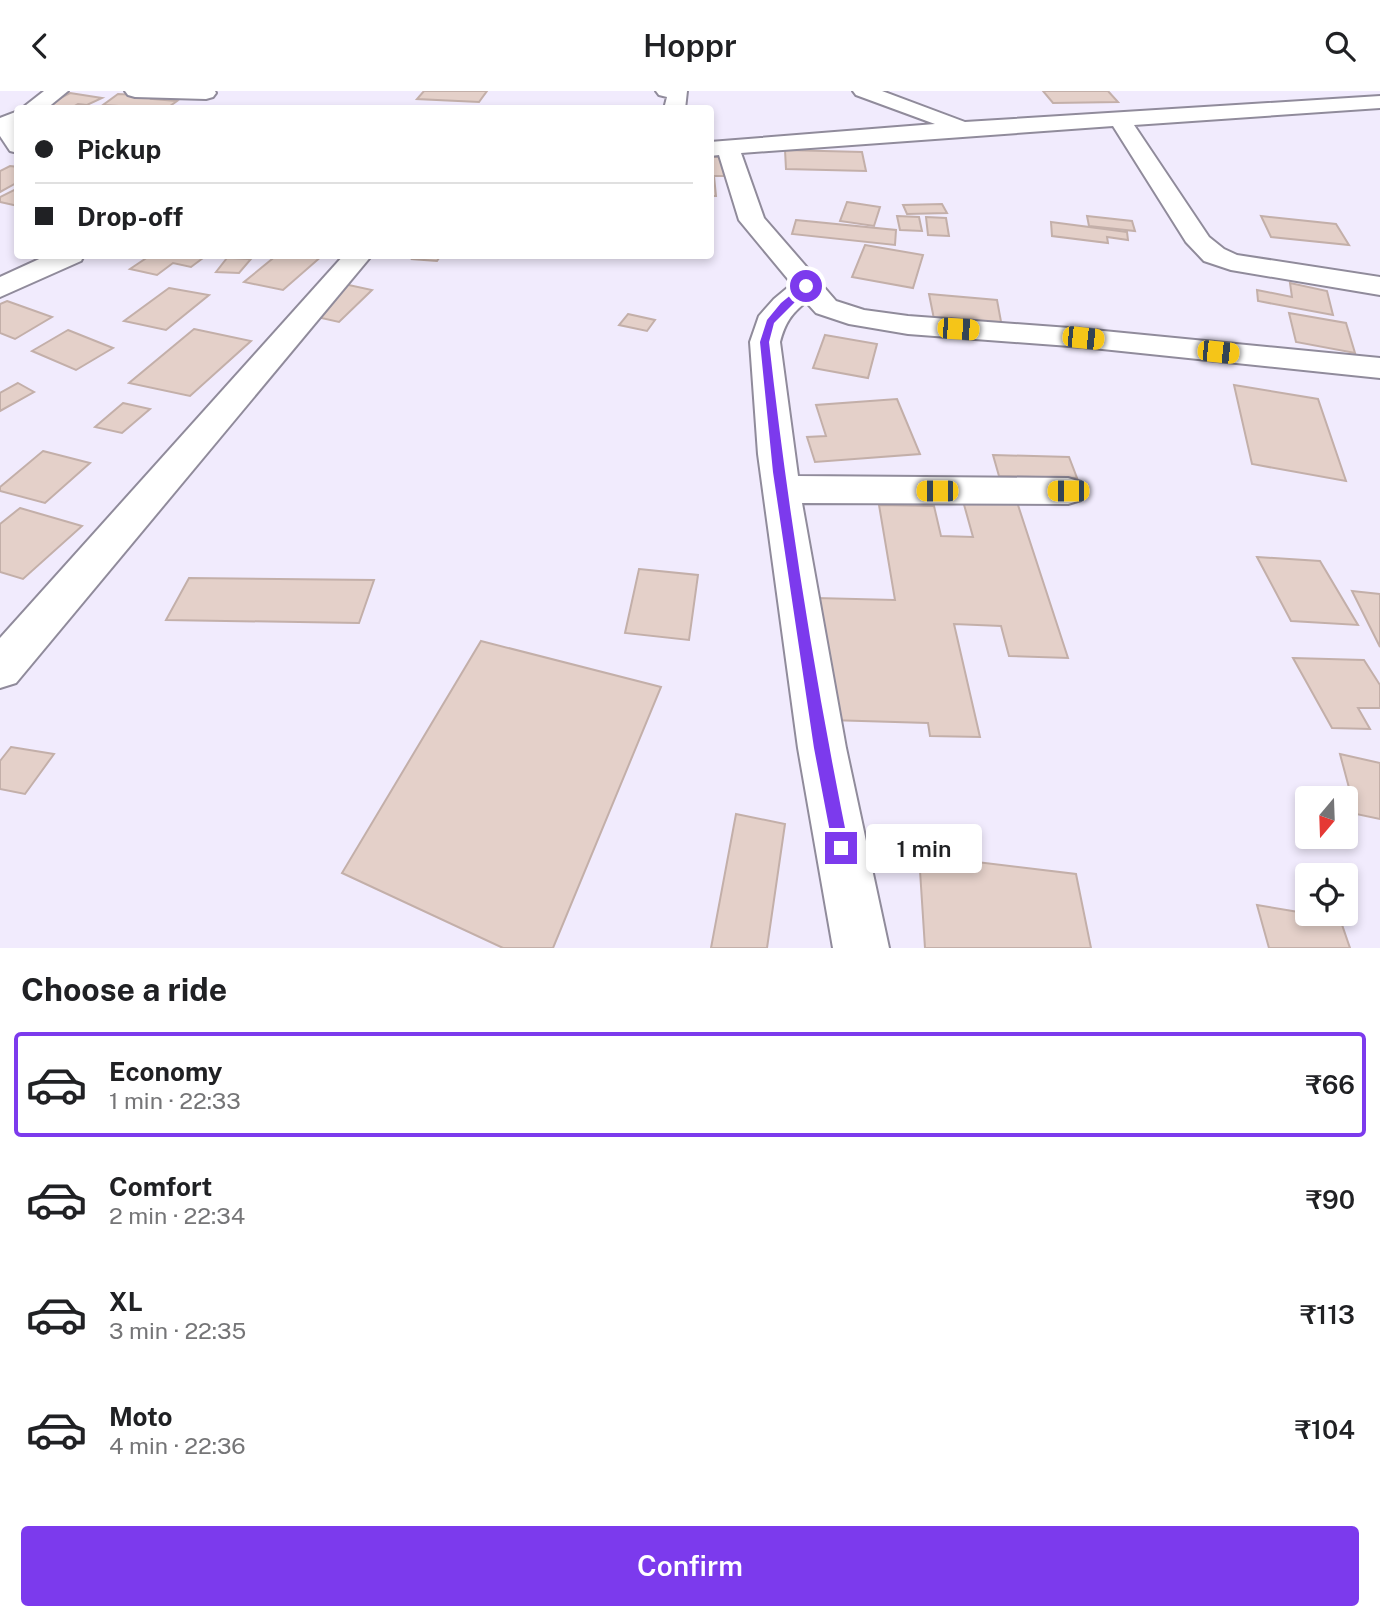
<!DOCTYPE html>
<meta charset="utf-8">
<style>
:root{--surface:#fff;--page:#f2f2f2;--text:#202124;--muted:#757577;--line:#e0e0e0;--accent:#7c3aed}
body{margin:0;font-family:"Public Sans",sans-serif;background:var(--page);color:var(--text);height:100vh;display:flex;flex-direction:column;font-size:26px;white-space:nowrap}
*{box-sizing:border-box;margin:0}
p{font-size:23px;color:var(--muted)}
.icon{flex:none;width:38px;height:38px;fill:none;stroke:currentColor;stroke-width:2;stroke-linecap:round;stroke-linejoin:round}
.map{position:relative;height:857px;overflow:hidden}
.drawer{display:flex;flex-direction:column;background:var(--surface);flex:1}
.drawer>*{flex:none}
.hud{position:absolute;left:14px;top:14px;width:700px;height:154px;border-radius:7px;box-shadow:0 4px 10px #0003;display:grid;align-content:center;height:154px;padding:0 21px;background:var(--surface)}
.needle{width:46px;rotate:199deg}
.tools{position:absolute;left:1295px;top:695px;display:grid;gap:14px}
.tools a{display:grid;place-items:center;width:63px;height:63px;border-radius:7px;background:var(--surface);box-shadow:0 4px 10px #0003;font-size:35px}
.end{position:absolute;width:32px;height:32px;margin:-16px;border:9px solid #7c3aed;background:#fff;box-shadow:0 0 0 4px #fff}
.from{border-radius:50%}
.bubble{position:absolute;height:49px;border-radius:7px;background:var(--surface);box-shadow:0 4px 10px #0003;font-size:23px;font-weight:600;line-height:49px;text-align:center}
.car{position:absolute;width:21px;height:42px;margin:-21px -10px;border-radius:9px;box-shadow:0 0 5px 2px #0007;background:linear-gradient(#f5c518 24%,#345 0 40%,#f5c518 0 76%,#345 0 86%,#f5c518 0)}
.hud b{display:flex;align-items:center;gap:24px;height:66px;font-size:26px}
.hud b+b{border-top:2px solid var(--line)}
.hud i{width:18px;height:18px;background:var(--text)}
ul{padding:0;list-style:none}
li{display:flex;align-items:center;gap:21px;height:105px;margin:0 14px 10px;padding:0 7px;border:4px solid transparent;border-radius:7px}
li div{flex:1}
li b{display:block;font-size:26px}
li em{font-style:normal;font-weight:600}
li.active{border-color:var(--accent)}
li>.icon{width:63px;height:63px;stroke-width:1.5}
h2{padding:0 21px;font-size:32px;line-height:84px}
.cta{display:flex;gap:14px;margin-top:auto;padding:14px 21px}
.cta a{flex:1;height:80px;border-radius:7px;background:var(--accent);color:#fff;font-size:28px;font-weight:600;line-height:80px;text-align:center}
header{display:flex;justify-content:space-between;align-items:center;height:91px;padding:0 21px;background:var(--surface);font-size:32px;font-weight:600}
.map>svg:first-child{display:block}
.building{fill:#e4d0c9;stroke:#c3afa9;stroke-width:2}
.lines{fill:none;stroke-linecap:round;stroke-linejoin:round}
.minor-casing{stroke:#908b9b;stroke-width:4}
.minor{fill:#fff;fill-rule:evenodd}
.route{fill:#7c3aed}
</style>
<header><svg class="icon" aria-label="back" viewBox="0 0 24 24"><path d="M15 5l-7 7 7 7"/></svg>Hoppr<svg class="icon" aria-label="search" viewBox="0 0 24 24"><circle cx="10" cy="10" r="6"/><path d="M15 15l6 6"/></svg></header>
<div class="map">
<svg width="1380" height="857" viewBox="0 0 1380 857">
<rect width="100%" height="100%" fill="#f1ebfd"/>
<g class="building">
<polygon points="424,0 487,0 479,11 417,8"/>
<polygon points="1043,0 1108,0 1118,11 1053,12"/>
<polygon points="70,2 102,7 87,14 78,13 69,18 39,18"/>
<polygon points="118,3 156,5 152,8 177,10 166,18 103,14"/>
<polygon points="785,59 862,61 866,80 786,78"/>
<polygon points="710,66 722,66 724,85 714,85 716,105 710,105"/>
<polygon points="10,75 18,76 18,91 0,101 0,80"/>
<polygon points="18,97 18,115 0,111 0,106"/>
<polygon points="847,111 880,116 874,135 840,130"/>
<polygon points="942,113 947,122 907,123 903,114"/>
<polygon points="897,125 919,126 922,140 900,139"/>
<polygon points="1087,125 1132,130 1135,140 1089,135"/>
<polygon points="1261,125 1336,133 1349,154 1271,146"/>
<polygon points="926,126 946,127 949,145 928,144"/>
<polygon points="796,129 896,139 895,154 792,143"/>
<polygon points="1051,131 1127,141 1128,149 1107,146 1108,152 1052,145"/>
<polygon points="865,154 923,164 913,197 852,186"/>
<polygon points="151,164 207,164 191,176 173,172 157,184 130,178"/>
<polygon points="277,164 323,164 283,199 244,191"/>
<polygon points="414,164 441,164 437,170 412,168"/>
<polygon points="227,167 251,168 239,182 216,181"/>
<polygon points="1290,192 1327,200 1333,224 1258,210 1257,199 1292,206"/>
<polygon points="344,193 372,199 339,231 308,224"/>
<polygon points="169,197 209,204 166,239 124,230"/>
<polygon points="929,203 997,209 1002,236 935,233"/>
<polygon points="7,210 52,226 15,248 0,242 0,213"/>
<polygon points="1289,222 1346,232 1355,262 1296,251"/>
<polygon points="628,223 655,229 647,240 619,234"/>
<polygon points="194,238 251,250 190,305 129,292"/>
<polygon points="68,239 113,257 76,279 32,260"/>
<polygon points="825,244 877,253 868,287 813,277"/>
<polygon points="18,292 34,301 0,320 0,302"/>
<polygon points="1234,294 1318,308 1346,390 1252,373"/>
<polygon points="897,308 920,363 815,371 807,346 826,345 816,314"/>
<polygon points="123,312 150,318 122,342 95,336"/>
<polygon points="43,360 90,372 45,412 0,400 0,396"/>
<polygon points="993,364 1069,366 1077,387 999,385"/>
<polygon points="963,410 1017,411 1068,567 1009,565 1001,535 954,533 980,646 930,645 928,632 829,629 817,507 895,509 879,414 934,415 941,445 973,446"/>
<polygon points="20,417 82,435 23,488 0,481 0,433"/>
<polygon points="1257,466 1320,470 1358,534 1291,530"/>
<polygon points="639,478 698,484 689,549 625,542"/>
<polygon points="189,487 374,489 359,532 166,529"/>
<polygon points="1352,500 1380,503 1380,556"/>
<polygon points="481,550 661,596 553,857 503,857 342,782"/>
<polygon points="1293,567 1364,569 1380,594 1380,617 1358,617 1370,638 1332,637"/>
<polygon points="11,656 54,663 25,703 0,698 0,670"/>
<polygon points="1340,663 1380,672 1380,728 1356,723"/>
<polygon points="736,723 785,733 767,857 711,857"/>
<polygon points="919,764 1076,783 1091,857 925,857"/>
<polygon points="1257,814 1340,828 1350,857 1269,857"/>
</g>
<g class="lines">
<g class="minor-casing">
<g id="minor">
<polygon points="44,0 68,0 46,18 21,18"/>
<polygon points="125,0 215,0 216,2 213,6 206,8 135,6 128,4"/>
<polygon points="656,0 687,0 685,18 664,18 667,6 659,4"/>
<path d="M853,0h29l83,31 415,-26v12l-246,17 75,112 15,12 13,6 143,22v18l-149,-25 -27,-9 -18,-19 -73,-116 -372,27 23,65 72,83 28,9 44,6 175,13 297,29v20l-297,-31 -175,-13 -59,-10 -33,-11 -10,-11c-15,12 -21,21 -26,40l18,134 270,2 13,4 6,9 -6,9 -13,4 -266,-1 44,245 43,200h-56l-35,-200 -40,-294 -8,-112 9,-26 15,-17 18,-15 -53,-64 -20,-65 -9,1v-14l225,-18 -79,-29z"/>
<polygon points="18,20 18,62 10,60 0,45 0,27"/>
<polygon points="48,164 84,164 81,170 0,206 0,186"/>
<polygon points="344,164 372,164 16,592 0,597 0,547"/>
</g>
</g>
<use href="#minor" class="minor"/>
</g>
<path class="route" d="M803,194l8,1 -37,37 -5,19c19,170 46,339 80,506l-2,5 -6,3 -5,-3 -3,-5 -19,-100 -41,-276 -13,-130 7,-22 14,-17z"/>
</svg>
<div class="tools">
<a><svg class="needle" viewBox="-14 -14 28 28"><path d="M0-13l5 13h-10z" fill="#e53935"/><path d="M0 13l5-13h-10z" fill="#757577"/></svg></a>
<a><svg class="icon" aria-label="locate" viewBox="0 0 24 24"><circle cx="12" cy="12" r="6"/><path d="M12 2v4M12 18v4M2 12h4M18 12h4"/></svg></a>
</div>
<i class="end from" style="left:806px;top:195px"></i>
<i class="end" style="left:841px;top:757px"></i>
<div class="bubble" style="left:866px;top:733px;width:116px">1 min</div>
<i class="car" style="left:958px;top:238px;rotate:94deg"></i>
<i class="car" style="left:1083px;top:247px;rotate:96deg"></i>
<i class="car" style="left:1218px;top:261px;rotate:96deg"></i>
<i class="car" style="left:937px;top:400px;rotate:270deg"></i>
<i class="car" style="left:1068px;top:400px;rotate:270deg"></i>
<div class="hud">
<b><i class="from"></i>Pickup</b>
<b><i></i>Drop-off</b>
</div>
</div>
<section class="drawer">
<h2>Choose a ride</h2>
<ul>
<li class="active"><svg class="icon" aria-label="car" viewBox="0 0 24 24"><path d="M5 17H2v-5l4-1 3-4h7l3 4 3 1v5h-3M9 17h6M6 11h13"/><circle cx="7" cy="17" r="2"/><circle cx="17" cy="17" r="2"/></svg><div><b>Economy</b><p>1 min · 22:33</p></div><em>₹66</em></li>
<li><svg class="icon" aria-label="car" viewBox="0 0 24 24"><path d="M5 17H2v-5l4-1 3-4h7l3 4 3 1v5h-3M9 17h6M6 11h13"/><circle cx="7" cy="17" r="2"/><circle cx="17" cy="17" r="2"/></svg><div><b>Comfort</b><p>2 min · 22:34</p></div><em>₹90</em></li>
<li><svg class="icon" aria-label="car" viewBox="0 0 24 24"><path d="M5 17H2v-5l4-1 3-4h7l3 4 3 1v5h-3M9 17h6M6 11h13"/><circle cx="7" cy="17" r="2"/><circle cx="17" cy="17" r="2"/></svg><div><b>XL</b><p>3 min · 22:35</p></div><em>₹113</em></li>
<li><svg class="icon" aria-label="car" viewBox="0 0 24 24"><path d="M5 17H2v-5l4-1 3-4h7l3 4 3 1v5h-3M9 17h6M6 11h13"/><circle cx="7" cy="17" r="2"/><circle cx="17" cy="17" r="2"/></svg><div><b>Moto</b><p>4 min · 22:36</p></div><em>₹104</em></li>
</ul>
<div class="cta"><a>Confirm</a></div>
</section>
